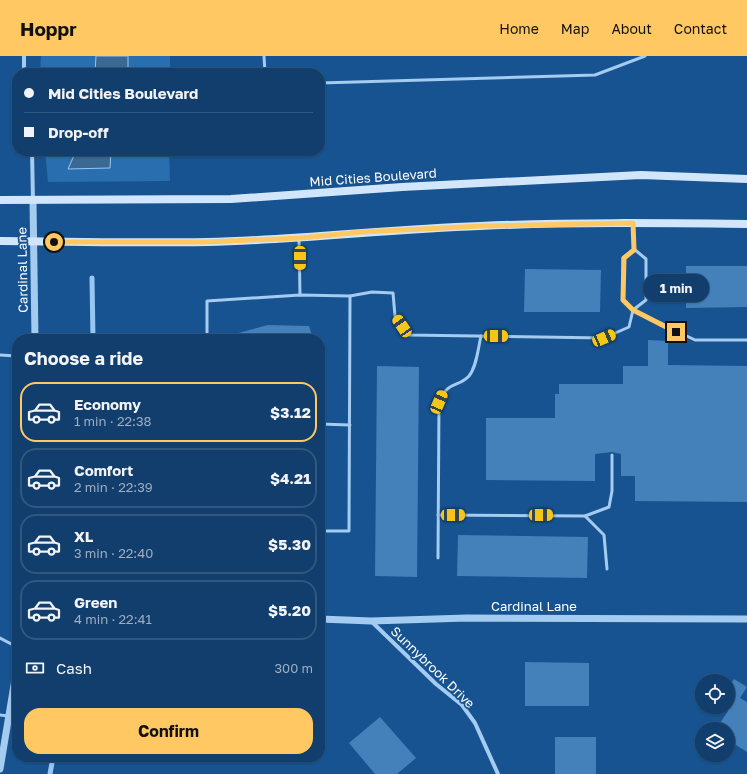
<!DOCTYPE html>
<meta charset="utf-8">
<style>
:root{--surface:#113e6c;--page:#1a4572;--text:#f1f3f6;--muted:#9caec2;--line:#30577f;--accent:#ffc863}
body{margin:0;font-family:"Golos Text",sans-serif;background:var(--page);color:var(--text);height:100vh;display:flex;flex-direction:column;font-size:15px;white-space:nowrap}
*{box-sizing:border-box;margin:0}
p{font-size:13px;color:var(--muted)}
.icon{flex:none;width:22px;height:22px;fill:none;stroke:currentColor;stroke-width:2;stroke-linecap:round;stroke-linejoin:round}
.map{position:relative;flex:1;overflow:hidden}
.side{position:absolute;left:12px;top:278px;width:313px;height:428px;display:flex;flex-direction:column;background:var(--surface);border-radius:16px;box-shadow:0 1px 3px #0004,0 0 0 1px var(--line)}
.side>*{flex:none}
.top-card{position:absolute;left:12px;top:12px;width:313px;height:88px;border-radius:16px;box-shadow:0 1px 3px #0004,0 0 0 1px var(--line);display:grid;align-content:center;height:88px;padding:0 12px;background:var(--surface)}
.buttons{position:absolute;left:695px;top:618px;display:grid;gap:8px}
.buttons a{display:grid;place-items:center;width:40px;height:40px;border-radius:50%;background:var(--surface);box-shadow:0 1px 3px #0004,0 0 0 1px var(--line);font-size:20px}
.end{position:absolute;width:18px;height:18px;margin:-9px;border:5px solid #ffc863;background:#111;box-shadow:0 0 0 2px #111}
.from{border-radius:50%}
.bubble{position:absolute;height:28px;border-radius:14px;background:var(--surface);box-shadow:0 1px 3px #0004,0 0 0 1px var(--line);font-size:13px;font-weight:700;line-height:28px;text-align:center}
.car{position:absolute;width:12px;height:24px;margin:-12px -6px;border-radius:5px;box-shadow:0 0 3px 1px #0007;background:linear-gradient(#f5c518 24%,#345 0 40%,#f5c518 0 76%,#345 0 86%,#f5c518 0)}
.top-card b{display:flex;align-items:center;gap:14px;height:38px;font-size:15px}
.top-card b+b{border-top:1px solid var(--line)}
.top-card i{width:10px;height:10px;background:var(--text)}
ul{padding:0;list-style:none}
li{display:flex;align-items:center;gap:12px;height:60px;margin:0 8px 6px;padding:0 4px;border:2px solid var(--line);border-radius:16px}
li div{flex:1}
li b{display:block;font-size:15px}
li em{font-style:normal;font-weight:700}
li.on{border-color:var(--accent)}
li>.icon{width:36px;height:36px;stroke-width:1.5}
h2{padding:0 12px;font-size:18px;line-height:48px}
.pay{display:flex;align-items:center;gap:10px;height:44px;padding:0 12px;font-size:15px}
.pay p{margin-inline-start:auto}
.cta{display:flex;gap:8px;margin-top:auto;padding:8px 12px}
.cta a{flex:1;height:46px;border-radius:16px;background:var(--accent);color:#111;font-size:16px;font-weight:700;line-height:46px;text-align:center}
header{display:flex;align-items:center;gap:24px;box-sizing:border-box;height:56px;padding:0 20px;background:var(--accent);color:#111}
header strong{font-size:19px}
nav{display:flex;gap:22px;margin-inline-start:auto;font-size:14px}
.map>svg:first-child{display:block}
.green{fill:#296eaf}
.water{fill:#3c6894;stroke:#96c7f2}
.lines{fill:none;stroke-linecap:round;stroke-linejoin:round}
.stream{stroke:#96c7f2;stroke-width:5}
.building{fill:#4480ba}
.service{stroke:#a4cbf0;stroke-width:3}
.minor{stroke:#a4cbf0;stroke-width:4}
.tertiary{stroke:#a4cbf0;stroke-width:7}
.secondary{stroke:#d2e6fb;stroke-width:8}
.route{stroke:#ffc863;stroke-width:5}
.labels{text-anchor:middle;stroke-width:3.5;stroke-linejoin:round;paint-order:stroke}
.street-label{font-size:13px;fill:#fff;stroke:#175390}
</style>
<header>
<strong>Hoppr</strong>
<nav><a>Home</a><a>Map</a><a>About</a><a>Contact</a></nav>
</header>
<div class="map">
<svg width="747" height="718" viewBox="0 0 747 718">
<rect width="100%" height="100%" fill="#175390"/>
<g class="green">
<polygon points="41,0 170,0 170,17 40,17"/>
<polygon points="45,95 169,95 170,125 48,126"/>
</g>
<g class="water">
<polygon points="96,0 128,0 128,17 95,17"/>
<polygon points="76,95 111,95 110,112 68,113"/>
</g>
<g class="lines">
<g class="stream">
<polyline points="92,222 93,283"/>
<polyline points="50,718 53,701"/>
</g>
</g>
<g class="building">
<polygon points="686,210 747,210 747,251 686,252"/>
<polygon points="525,213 601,214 600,256 524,256"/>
<polygon points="268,269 309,270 313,283 232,283 231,279"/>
<polygon points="648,284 668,285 668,309 747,310 747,446 635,445 635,420 621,420 621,398 612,396 595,398 595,425 486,424 486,362 555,362 555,338 559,338 559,328 623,328 623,310 648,310"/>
<polygon points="377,310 419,311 417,521 375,520"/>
<polygon points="458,479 588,481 587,522 457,520"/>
<polygon points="525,606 589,607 589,650 525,650"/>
<polygon points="734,623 747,631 740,642 747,646 747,696 728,684 728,673 716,673 728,655 728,633"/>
<polygon points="380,661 416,702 397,718 375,718 349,687"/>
<rect x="555" y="681" width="41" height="37"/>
</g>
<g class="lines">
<g class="service">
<polyline points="264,0 265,17"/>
<polyline points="320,27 595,19 645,0"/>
<polyline points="633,169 634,193 646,203 646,244 633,254 623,244 623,202 634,193"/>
<polyline points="299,183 300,239"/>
<polyline points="350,240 372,236 393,237 395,260 408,279 604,282 629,271 633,254 695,284 747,284"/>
<polyline points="207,283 207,245 300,239 350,240 349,475 320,475"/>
<polyline points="0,299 17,300"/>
<polyline points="320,368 350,369"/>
<polyline points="438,459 585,460 609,451 612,435 612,399"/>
<polyline points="585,460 604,479 607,513"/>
<path d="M438,502l1,-156c9,-22 19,-14 30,-26 8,-10 9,-28 12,-40"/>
<polyline points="0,582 17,591"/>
<polyline points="0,659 8,660"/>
</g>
<g class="minor">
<polyline points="24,0 24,17"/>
<polyline points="32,95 33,145"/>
<polyline points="371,565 436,628 462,649 475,667 498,718"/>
</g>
<g class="tertiary">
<polyline points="33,145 35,283"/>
<polyline points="320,563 371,565 467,562 747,563"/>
<polyline points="0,713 17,611"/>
</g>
<g class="secondary">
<polyline points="0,144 231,143 402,131 641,119 747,123"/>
<path d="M0,185c69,1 138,2 207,1 91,-2 182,-13 273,-16 89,-4 178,-3 267,-2"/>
</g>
</g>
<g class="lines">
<polyline class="route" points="54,186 206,186 300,182 362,176 481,170 633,167 634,194 624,202 623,244 633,254 676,276"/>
</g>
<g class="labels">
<g class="street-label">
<text transform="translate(373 121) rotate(-4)" y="5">Mid Cities Boulevard</text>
<text transform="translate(22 214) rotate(-91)" y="5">Cardinal Lane</text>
<text x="534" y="555">Cardinal Lane</text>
<text transform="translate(433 611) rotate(44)" y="5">Sunnybrook Drive</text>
</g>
</g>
</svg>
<div class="buttons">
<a><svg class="icon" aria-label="locate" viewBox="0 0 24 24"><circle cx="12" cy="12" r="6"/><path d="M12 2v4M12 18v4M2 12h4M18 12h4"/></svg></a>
<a><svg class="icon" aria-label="layers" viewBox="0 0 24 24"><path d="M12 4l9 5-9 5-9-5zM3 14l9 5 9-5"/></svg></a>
</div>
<i class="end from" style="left:54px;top:186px"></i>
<i class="end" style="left:676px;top:276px"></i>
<div class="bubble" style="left:643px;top:218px;width:66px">1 min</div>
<i class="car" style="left:300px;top:202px;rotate:180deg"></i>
<i class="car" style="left:402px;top:270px;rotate:326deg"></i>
<i class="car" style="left:496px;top:280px;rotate:91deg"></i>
<i class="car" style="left:604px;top:282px;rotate:67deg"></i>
<i class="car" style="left:439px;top:346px;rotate:23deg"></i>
<i class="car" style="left:453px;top:459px;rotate:90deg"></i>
<i class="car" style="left:541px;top:459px;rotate:90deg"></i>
<div class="top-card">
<b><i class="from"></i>Mid Cities Boulevard</b>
<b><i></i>Drop-off</b>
</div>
<section class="side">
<h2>Choose a ride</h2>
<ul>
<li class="on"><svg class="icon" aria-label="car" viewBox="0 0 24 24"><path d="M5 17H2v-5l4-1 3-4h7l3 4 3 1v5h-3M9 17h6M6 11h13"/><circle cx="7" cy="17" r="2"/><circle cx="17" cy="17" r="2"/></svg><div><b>Economy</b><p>1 min · 22:38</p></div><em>$3.12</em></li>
<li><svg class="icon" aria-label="car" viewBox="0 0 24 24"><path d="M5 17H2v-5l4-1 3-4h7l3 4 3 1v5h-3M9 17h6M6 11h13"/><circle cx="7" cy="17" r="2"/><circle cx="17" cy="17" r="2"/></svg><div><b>Comfort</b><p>2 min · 22:39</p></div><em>$4.21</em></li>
<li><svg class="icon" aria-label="car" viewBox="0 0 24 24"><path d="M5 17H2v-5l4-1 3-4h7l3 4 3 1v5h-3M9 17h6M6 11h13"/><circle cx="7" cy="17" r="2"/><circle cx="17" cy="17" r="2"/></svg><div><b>XL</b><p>3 min · 22:40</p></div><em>$5.30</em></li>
<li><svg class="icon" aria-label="car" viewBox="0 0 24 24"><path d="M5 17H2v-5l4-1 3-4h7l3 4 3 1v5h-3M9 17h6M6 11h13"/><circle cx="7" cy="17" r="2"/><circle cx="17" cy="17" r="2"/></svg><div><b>Green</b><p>4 min · 22:41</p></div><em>$5.20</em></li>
</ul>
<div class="pay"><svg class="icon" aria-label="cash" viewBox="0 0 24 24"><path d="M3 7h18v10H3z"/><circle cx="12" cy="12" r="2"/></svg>Cash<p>300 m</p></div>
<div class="cta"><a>Confirm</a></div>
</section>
</div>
